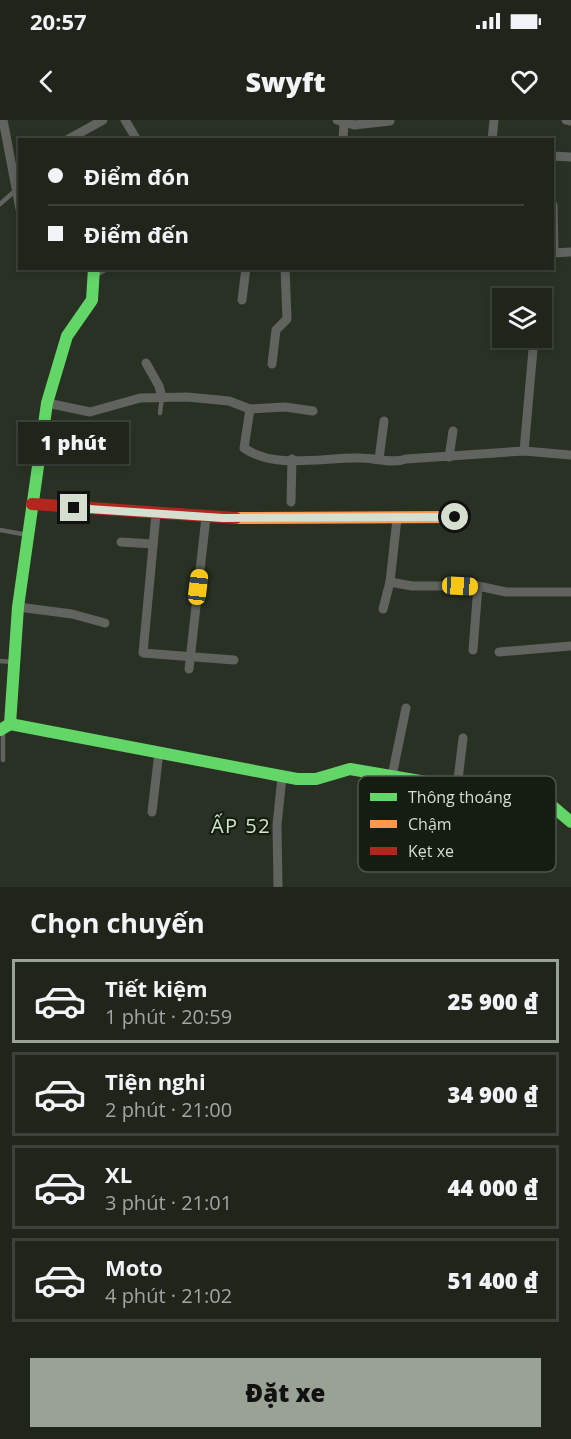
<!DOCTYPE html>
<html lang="vi">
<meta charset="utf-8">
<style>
:root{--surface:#1f251b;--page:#272d24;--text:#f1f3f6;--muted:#a1a5a3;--line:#3c423a;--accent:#99a294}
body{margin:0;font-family:"Open Sans",sans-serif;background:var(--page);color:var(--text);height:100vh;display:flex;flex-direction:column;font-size:22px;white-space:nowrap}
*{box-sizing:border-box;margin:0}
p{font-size:20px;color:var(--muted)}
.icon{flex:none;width:33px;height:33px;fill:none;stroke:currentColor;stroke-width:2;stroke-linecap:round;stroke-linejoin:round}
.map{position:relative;height:767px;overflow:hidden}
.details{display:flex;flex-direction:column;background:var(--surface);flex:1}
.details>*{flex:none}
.hud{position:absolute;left:18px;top:18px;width:536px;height:132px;border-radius:0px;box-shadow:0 3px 9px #0003,0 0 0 2px var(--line);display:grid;align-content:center;height:132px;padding:0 30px;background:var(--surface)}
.controls{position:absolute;left:492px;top:168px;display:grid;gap:12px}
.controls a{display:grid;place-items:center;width:60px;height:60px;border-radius:0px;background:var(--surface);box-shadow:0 3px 9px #0003,0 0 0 2px var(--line);font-size:30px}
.end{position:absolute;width:27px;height:27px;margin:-14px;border:8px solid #d5dfd0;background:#111;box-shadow:0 0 0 3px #111}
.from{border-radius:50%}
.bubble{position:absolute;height:42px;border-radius:0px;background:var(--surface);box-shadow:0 3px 9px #0003,0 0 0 2px var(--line);font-size:20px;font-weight:800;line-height:42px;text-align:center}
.car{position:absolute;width:18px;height:36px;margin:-18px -9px;border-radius:8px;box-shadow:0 0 4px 2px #0007;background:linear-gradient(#f5c518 24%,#345 0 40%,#f5c518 0 76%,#345 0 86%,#f5c518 0)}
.hud b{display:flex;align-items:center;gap:21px;height:57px;font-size:22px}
.hud b+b{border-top:2px solid var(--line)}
.hud i{width:15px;height:15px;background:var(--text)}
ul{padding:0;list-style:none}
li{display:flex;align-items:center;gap:18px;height:84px;margin:0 12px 9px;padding:0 18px;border:3px solid var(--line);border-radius:0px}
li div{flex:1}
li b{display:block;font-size:22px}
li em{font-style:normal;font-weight:800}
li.on{border-color:var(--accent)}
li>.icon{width:54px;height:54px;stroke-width:1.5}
h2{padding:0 30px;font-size:27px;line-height:72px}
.action{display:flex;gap:12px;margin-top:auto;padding:12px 30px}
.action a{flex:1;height:69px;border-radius:0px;background:var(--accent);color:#111;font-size:24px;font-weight:800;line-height:69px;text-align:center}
.status{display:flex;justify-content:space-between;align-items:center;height:42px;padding:0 30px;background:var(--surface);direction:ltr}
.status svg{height:16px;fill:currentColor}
header{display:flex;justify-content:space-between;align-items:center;height:78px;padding:0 30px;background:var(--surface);font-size:27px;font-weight:800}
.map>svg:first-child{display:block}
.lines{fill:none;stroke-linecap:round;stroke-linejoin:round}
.lane{stroke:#60635e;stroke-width:4.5}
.street{stroke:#60635e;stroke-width:9}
.fast{stroke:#63d668;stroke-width:12}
.slow{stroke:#ff974d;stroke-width:12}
.jam{stroke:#b3261e;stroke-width:12}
.route{stroke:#d5dfd0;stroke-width:8}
.labels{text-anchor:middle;stroke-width:4.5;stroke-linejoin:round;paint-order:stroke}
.neighbourhood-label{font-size:20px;letter-spacing:1.5px;fill:#d2e5c7;stroke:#151c11}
.key{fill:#151c11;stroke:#4f564a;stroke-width:1.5}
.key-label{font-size:16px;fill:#d5dfd0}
</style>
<div class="status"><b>20:57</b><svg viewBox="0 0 49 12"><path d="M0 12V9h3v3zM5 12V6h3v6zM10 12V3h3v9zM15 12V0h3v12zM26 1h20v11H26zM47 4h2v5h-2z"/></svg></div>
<header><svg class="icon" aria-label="back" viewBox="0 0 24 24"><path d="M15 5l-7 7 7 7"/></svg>Swyft<svg class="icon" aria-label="heart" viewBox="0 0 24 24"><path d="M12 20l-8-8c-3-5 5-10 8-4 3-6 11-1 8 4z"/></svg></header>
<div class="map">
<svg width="571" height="767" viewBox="0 0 571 767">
<rect width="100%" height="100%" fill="#293124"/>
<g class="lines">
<g class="lane">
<polyline points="0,84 16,70"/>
<polyline points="160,293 162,277"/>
<polyline points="0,410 28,415"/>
<polyline points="0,541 13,542"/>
<polyline points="3,610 3,640"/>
</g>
<g class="street">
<polyline points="3,0 20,89"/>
<polyline points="125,0 137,20"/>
<polyline points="337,0 354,5 390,1"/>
<polyline points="566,0 571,1"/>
<polyline points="67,20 103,0"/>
<polyline points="343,20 344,3"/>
<polyline points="492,20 494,0"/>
<polyline points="552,36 571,37"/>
<polyline points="553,85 554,132"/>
<polyline points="552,133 571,132"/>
<polyline points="95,153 104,148"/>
<polyline points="242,180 246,148"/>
<polyline points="146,243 159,266 162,277"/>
<polyline points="272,244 276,210 287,199 285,148"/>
<polyline points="47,283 90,292 140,278 187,277 229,281 250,289 285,287 313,291"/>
<path d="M250,289l-6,39c31,22 80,9 116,10 15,0 32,6 46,1l118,-8 47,4"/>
<polyline points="524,331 534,218"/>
<polyline points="449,337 453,311"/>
<polyline points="379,339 384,301"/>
<polyline points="291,382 292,339"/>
<polyline points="156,394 143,533 234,540"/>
<polyline points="121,422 153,424"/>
<polyline points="390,462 412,466 478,466 506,472 571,472"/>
<polyline points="18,487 72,494 105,503"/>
<polyline points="383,489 390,462 397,399"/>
<polyline points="473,530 478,466"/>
<polyline points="499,532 571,526"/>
<polyline points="189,549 206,397"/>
<polyline points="392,656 406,588"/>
<polyline points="457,668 463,618"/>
<polyline points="152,692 159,632"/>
<polyline points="423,741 428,663"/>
<polyline points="394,742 501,739"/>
<polyline points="278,767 277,705 282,657"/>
</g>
<g class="fast">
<polyline points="10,604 297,659 316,659 350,649 538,681 551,685 571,702"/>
<polyline points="0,610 10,604 18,487 47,283 67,216 92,180 94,148"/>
</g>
<polyline class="slow" points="236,398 455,397"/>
<polyline class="jam" points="32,384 236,398"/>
</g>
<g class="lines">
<polyline class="route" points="74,388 223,398 455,397"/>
</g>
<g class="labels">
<g class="neighbourhood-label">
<text x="241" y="713">ẤP 52</text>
</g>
</g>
<rect x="358" y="656" width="198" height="96" rx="9" class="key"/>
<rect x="370" y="673" width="27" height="8" fill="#63d668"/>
<rect x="370" y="700" width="27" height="8" fill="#ff974d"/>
<rect x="370" y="727" width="27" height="8" fill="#b3261e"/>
<g class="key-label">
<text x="408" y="683">Thông thoáng</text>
<text x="408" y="710">Chậm</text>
<text x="408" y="737">Kẹt xe</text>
</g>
</svg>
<div class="controls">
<a><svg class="icon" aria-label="layers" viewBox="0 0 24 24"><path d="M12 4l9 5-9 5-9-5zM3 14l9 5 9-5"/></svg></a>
</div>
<i class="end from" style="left:455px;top:397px"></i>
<i class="end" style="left:74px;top:388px"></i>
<div class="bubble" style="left:18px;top:302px;width:111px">1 phút</div>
<i class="car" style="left:460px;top:466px;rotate:93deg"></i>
<i class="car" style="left:198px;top:467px;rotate:7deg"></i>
<div class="hud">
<b><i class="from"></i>Điểm đón</b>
<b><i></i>Điểm đến</b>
</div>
</div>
<section class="details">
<h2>Chọn chuyến</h2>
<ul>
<li class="on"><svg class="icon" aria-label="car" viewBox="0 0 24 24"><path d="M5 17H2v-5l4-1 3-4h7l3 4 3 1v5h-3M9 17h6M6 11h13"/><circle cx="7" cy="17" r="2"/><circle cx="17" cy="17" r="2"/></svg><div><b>Tiết kiệm</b><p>1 phút · 20:59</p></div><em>25 900 ₫</em></li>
<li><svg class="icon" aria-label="car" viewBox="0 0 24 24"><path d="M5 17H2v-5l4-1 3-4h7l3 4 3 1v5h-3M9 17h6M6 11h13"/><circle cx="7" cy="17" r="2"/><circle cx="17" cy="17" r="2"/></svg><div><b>Tiện nghi</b><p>2 phút · 21:00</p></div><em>34 900 ₫</em></li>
<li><svg class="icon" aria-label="car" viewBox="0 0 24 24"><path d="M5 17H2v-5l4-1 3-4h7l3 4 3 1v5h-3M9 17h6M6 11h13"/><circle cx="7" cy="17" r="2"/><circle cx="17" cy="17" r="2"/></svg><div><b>XL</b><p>3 phút · 21:01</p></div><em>44 000 ₫</em></li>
<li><svg class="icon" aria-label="car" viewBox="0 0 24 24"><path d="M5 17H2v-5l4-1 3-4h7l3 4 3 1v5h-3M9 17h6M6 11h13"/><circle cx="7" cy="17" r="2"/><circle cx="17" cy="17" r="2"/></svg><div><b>Moto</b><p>4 phút · 21:02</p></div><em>51 400 ₫</em></li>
</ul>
<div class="action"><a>Đặt xe</a></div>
</section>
